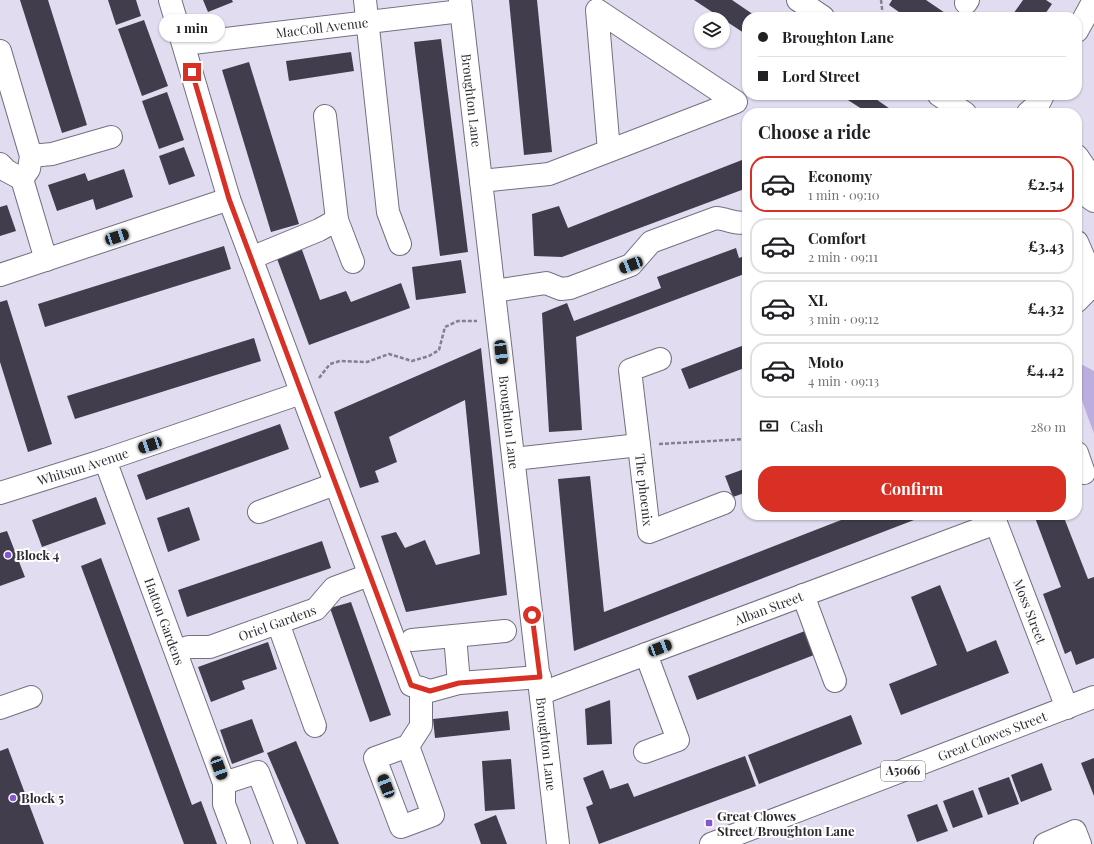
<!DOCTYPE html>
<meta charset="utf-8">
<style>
:root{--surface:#fff;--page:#f6f6f6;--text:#202124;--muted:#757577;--line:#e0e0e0;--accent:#d93025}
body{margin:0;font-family:"Playfair Display",serif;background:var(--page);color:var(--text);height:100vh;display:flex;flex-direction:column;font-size:15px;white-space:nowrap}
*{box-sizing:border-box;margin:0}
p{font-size:13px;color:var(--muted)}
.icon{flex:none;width:22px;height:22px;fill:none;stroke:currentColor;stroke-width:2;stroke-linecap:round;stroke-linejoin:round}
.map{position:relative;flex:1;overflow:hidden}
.side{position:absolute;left:742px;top:108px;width:340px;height:412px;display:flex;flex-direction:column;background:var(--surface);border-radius:16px;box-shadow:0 1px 3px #0004}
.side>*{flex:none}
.banner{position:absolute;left:742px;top:12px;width:340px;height:88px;border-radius:16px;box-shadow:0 1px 3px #0004;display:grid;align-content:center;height:88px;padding:0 16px;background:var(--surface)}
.fabs{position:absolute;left:694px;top:12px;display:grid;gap:8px}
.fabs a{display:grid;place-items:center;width:36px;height:36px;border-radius:50%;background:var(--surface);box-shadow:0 1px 3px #0004;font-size:20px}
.end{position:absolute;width:18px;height:18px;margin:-9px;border:5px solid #d93025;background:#fff;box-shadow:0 0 0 2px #fff}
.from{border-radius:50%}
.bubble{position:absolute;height:28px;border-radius:14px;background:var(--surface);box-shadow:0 1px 3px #0004;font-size:13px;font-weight:700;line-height:28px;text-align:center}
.car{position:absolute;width:12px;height:24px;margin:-12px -6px;border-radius:5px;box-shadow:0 0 3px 1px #0007;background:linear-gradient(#222 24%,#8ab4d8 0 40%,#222 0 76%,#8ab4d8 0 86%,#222 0)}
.banner b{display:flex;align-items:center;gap:14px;height:38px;font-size:15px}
.banner b+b{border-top:1px solid var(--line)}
.banner i{width:10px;height:10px;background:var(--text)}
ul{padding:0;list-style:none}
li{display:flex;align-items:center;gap:12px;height:56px;margin:0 8px 6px;padding:0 8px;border:2px solid var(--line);border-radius:16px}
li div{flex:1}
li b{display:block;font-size:15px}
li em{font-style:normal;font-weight:700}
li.current{border-color:var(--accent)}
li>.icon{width:36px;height:36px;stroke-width:1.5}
h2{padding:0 16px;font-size:18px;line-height:48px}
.pay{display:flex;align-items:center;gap:10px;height:44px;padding:0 16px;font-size:15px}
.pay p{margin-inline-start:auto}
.button{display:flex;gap:8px;margin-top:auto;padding:8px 16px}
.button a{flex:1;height:46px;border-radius:16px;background:var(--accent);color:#fff;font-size:16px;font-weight:700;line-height:46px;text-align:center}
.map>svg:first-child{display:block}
.green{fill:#bbadde}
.building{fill:#423d4d}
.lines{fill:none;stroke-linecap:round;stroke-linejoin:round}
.minor-casing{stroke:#746f81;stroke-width:24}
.major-casing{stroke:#746f81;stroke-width:24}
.path{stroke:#84808d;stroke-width:2.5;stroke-dasharray:4 2;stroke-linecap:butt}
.minor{stroke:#fff;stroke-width:22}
.major{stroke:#fff;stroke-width:22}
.route{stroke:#d93025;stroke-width:5}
.poi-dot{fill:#8556cf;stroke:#fff;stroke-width:1.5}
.labels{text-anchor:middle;stroke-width:4;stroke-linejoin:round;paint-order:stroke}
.shield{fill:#fff;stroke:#6d6b70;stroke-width:1}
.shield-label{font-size:12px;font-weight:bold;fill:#2e2c33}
.street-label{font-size:13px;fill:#2e2c33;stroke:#fff}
.poi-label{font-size:13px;font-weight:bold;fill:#2e2c33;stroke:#fff;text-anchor:start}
</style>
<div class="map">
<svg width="1094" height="844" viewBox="0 0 1094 844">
<rect width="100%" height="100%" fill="#e2dcf1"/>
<path class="green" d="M1081,364l13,7v62c-6,-17 -23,-54 -13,-69z"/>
<g class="building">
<polygon points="20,0 48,0 87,125 62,133"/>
<polygon points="108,0 136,0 141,16 116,25"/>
<polygon points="203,0 232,0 233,2 208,12"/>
<polygon points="509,0 537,0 552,152 524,155"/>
<polygon points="694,0 732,0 757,17 747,17 747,35"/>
<polygon points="892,0 926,0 951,17 906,17 889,5"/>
<polygon points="1023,0 1046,0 1052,4 1043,17 1011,17"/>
<polygon points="144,20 168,86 142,96 118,29"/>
<polygon points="441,39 468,252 440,256 414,42"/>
<polygon points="351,52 354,71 289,81 286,61"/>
<polygon points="249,62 299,224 271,232 222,70"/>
<polygon points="167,92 184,140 159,149 142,101"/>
<polygon points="840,95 870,95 896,113 862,113 865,111"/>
<polygon points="184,147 195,176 169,185 159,156"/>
<polygon points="747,158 747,188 562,257 534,256 532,214 559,206 568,228"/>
<polygon points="124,169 133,197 96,210 93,199 57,211 48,185 85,173 88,181"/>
<polygon points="7,205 16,231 0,236 0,207"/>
<polygon points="224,246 231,269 45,327 38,304"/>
<polygon points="301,247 320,300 346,291 351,302 401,283 410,308 309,345 276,256"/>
<polygon points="736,248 739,258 747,255 747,273 576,337 582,430 549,432 542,313 567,303 574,321 661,288 657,277"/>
<polygon points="461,260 466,293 416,300 412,267"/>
<polygon points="7,300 52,444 28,452 0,362 0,302"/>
<polygon points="254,338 261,361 75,419 67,396"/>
<polygon points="747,344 747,367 689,389 681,369"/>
<polygon points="481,348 507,595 406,612 381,536 396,532 405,548 425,540 436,565 480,554 465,400 389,437 397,462 375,471 379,482 360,488 334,412"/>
<polygon points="280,424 289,449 146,500 137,475"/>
<polygon points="747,468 747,492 733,497 725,476"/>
<polygon points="590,476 604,612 854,515 927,515 574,651 558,479"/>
<polygon points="96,497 106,524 42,547 32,520"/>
<polygon points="189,507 200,540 168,552 157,518"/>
<polygon points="1034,515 1063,515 1088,579 1094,577 1094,658 1076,665 1071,651 1065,654 1043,594 1061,587"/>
<polygon points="7,531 25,577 0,586 0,533"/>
<polygon points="322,541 331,568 187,617 178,590"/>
<polygon points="101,558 192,805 201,801 217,844 184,844 81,566"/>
<polygon points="940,585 967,652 996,640 1009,673 901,715 889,684 937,665 911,597"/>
<polygon points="351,602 391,715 370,722 330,608"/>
<polygon points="805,631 814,655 697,700 688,676"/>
<polygon points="268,642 277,669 242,681 245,689 211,702 198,667"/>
<polygon points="610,700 612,744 587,745 585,709"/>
<polygon points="508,711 510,730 435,738 433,719"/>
<polygon points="851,715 862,744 759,784 748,755"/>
<polygon points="252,719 264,752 232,764 220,730"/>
<polygon points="296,741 339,844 306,844 267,753"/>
<polygon points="8,748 44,844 0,844 0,751"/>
<polygon points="745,756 756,786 599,844 586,807 593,804 583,778 603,770 610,789 628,783 634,797"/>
<polygon points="1094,758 1094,796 1081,763"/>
<polygon points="511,759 515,809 485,811 482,761"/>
<polygon points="1042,763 1052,790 1021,802 1011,775"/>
<polygon points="1009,777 1019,804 988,815 978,788"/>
<polygon points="973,790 983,817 953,828 943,801"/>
<polygon points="937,804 948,831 917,842 907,815"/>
<polygon points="496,815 507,844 481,844 474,824"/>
</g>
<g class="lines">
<g class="minor-casing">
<g id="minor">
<polyline points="170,0 229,199 411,685 430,691 459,683 540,677"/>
<polyline points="365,0 388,212 400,244"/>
<path id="s1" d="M460,0l98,844"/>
<polyline points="966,3 968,0"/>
<polyline points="1077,31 1094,0"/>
<path id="s2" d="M184,44l277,-33"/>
<polyline points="0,51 31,156 29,169 22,179 46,260"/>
<polyline points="1028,113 1039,103 1043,95"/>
<polyline points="325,116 337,220"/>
<polyline points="31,156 52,154 111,137"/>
<polyline points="1077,156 1090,175 1094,177"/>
<polyline points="0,164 7,171 22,179"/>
<polyline points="481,181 549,174 736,102 597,10 609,151"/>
<polyline points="1077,242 1094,281"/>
<polyline points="251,258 319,230 337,220 353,262"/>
<polyline points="0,275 229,199"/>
<path d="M494,291l52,-8 15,6 9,-1 61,-23 20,-23 65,-24c12,1 20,7 31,4"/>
<polyline points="1077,301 1094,284"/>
<polyline points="639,445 630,370 660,359"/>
<polyline points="1077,453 1084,473"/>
<path id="s3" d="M514,459l125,-14 10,87 75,-29"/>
<path id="s4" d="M105,460l119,323v21l15,40"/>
<path id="s5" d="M0,493l105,-33 196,-67"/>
<polyline points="259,512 335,484"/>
<path id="s6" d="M991,515l5,8 71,185"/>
<polyline points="803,595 835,681"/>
<polyline points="278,623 315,726"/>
<polyline points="455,636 459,683"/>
<polyline points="412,640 505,631"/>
<path id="s7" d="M177,651l12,-4h21l106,-38 18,-21 35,-13"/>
<path id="s8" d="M542,693l454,-170"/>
<polyline points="0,708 31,697"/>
<polyline points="408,746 433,815 401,827 375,758 408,746 421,726 421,688"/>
<polyline points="645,752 678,740 646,654"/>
<polyline points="224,783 258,772 286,844"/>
<polyline points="1045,844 1075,831 1080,844"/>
</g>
</g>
<g class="major-casing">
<g id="major">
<polyline points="798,0 823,17"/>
<polyline points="939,95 965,113"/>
<polyline points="1077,189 1094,201"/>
<path id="s9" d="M711,844l383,-147"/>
</g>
</g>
<g class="path">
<polyline points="881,0 883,17"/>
<polyline points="319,378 330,364 340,361 367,362 389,354 412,361 429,356 439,350 445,327 458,321 477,321"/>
<polyline points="659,444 747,439"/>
</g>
<use href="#minor" class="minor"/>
<use href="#major" class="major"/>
</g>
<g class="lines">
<polyline class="route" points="192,72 229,199 411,685 430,691 459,683 540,677 532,615"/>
</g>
<g class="poi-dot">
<circle cx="8" cy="555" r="4"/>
<circle cx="13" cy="798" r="4"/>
<rect x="705" y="819" width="8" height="8" rx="2"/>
</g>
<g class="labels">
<rect class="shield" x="881" y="761" width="44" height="20" rx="3"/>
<g class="shield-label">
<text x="903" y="775">A5066</text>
</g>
<g class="street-label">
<text dy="5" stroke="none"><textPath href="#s2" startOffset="139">MacColl Avenue</textPath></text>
<text dy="5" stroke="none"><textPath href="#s1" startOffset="101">Broughton Lane</textPath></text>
<text dy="5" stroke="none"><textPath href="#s1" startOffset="425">Broughton Lane</textPath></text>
<text dy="5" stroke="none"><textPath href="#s5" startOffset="87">Whitsun Avenue</textPath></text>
<text dy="5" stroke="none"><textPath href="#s3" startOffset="171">The phoenix</textPath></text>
<text dy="5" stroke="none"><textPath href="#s8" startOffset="242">Alban Street</textPath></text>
<text dy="5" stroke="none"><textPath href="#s6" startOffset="104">Moss Street</textPath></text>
<text dy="5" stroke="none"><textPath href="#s4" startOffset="172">Hatton Gardens</textPath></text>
<text dy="5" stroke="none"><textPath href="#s7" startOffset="105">Oriel Gardens</textPath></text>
<text dy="5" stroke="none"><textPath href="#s9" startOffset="301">Great Clowes Street</textPath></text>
<text dy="5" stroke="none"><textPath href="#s1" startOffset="749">Broughton Lane</textPath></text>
</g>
<g class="poi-label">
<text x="16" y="560">Block 4</text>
<text x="21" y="803">Block 5</text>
<text x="717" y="821">Great Clowes<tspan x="717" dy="15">Street/Broughton Lane</tspan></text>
</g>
</g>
</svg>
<div class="fabs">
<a><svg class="icon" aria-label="layers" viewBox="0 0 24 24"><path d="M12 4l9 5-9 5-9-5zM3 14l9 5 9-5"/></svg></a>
</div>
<i class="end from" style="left:532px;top:615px"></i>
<i class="end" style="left:192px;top:72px"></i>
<div class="bubble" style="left:159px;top:14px;width:66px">1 min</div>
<i class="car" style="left:117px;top:237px;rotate:72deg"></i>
<i class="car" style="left:631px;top:265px;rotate:249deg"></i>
<i class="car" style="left:501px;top:352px;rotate:173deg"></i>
<i class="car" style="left:150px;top:445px;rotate:251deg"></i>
<i class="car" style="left:660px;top:648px;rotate:69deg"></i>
<i class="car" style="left:219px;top:768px;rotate:160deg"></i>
<i class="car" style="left:386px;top:786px;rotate:339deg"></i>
<div class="banner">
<b><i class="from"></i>Broughton Lane</b>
<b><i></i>Lord Street</b>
</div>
<section class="side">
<h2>Choose a ride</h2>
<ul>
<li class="current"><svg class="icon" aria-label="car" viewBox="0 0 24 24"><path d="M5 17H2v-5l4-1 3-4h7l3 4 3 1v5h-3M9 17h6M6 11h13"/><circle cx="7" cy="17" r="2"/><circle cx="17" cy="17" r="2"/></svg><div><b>Economy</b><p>1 min · 09:10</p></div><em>£2.54</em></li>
<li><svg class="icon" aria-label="car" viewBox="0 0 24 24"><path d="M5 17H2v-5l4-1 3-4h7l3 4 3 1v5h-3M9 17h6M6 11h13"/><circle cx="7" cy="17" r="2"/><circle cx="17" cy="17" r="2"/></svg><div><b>Comfort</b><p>2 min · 09:11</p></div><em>£3.43</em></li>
<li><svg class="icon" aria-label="car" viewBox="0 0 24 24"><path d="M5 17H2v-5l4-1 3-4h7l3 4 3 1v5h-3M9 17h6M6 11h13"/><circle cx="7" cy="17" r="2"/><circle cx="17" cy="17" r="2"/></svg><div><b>XL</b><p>3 min · 09:12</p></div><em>£4.32</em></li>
<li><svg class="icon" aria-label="car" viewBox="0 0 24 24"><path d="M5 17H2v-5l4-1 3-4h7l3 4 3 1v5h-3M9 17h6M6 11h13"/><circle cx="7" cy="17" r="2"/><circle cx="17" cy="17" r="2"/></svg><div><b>Moto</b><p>4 min · 09:13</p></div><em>£4.42</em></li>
</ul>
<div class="pay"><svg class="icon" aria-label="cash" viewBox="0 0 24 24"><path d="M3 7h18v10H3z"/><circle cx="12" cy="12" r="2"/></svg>Cash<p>280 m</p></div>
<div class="button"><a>Confirm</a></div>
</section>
</div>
